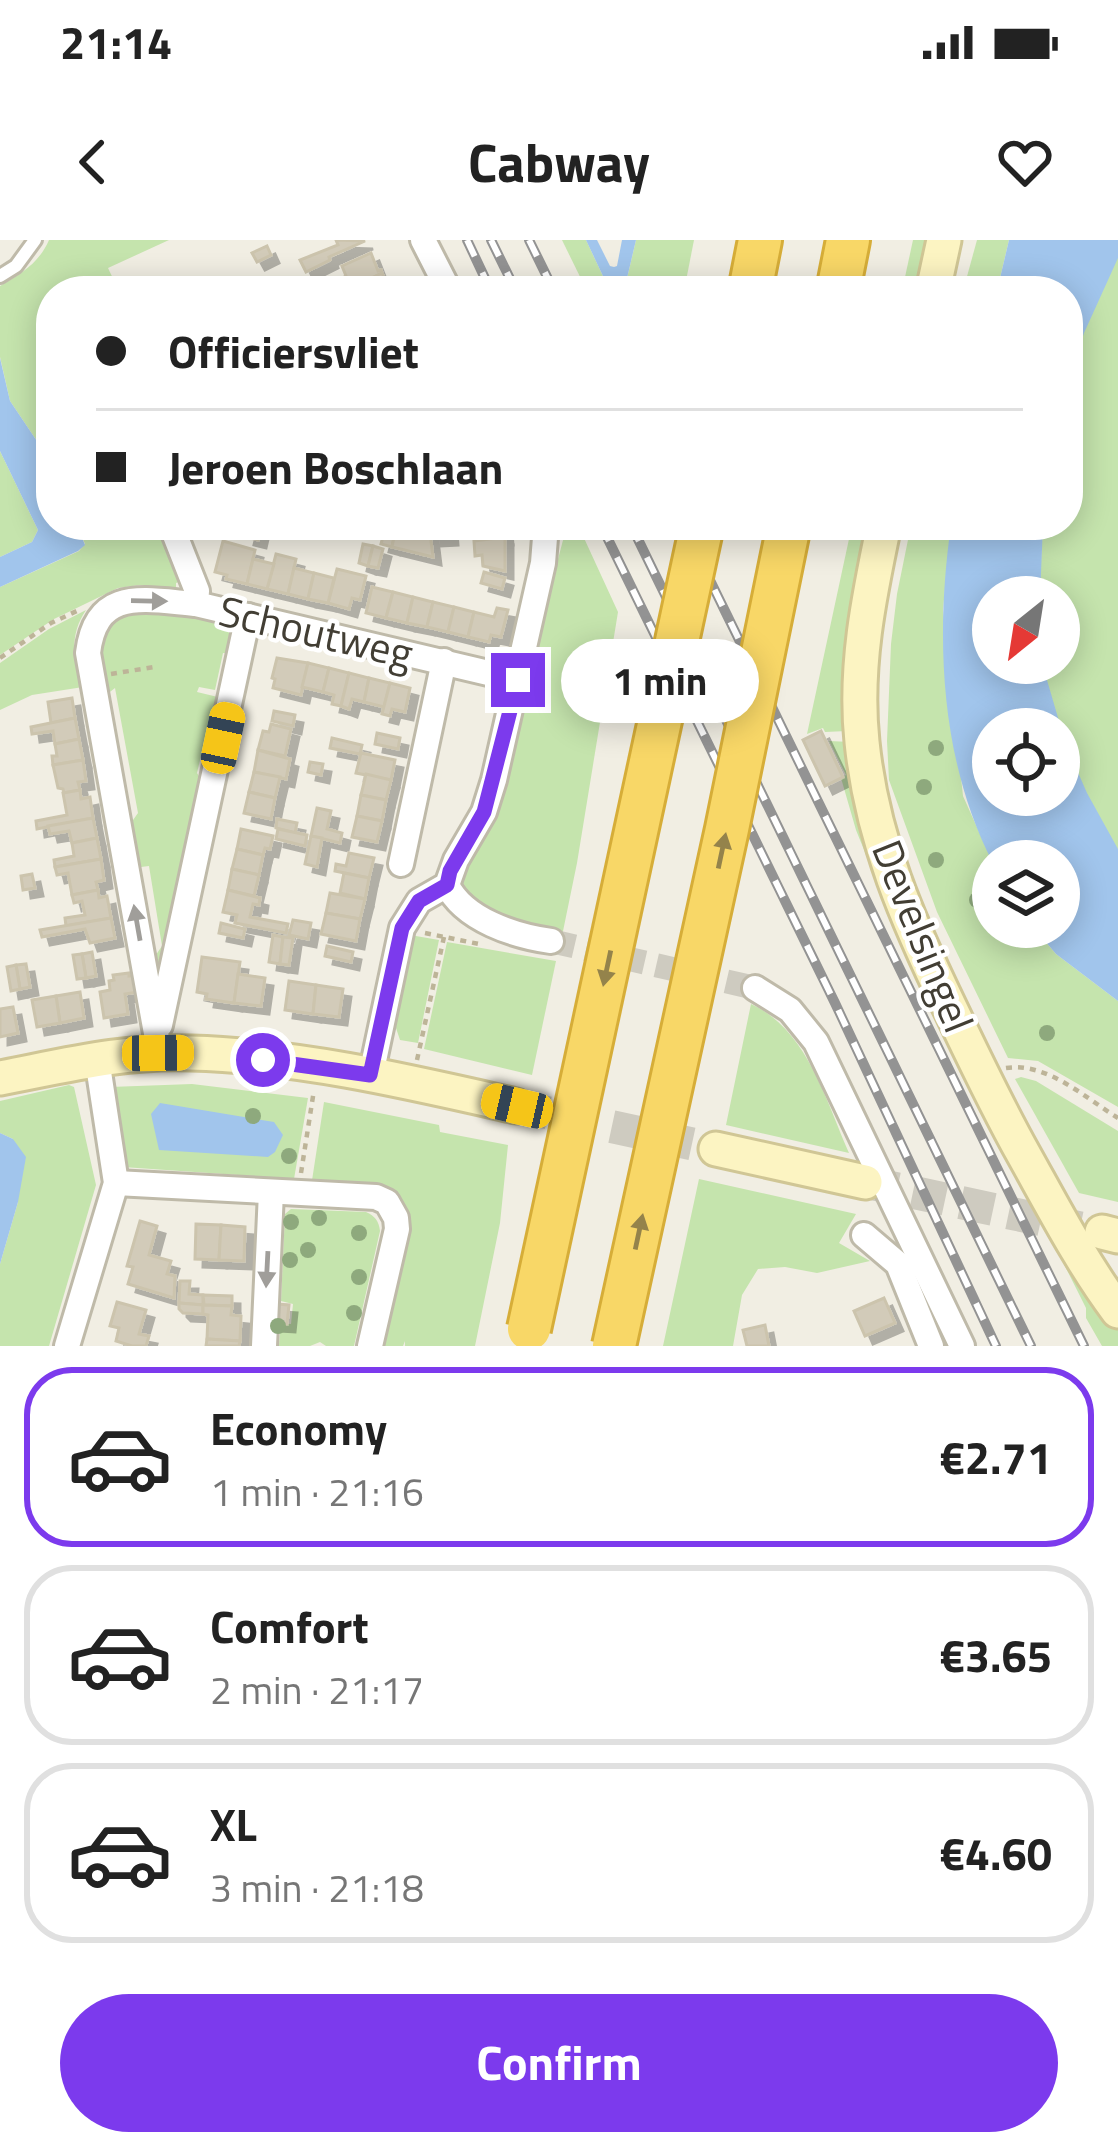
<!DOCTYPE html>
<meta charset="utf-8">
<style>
:root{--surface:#fff;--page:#f6f6f6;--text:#222;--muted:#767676;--line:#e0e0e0;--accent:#7c3aed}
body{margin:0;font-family:"Titillium Web",sans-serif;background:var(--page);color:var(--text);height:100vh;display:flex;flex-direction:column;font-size:45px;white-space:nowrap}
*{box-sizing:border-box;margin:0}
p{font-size:39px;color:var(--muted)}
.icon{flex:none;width:66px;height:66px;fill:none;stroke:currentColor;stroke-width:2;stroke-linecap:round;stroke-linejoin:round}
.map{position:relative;height:1106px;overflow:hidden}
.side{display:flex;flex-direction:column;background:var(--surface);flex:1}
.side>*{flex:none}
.banner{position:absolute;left:36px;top:36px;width:1047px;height:264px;border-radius:48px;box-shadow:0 6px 30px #0003;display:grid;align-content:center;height:264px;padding:0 60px;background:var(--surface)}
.needle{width:78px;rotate:210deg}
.controls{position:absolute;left:972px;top:336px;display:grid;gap:24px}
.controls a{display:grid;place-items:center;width:108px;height:108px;border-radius:50%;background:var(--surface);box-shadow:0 6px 30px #0003;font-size:60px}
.end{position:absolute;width:54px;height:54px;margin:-27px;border:15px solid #7c3aed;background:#fff;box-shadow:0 0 0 6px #fff}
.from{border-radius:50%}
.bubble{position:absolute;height:84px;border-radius:42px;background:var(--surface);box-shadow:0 6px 30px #0003;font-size:39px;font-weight:700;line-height:84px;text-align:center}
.car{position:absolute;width:36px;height:72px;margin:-36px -18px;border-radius:15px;box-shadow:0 0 9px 3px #0007;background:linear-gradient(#f5c518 24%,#345 0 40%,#f5c518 0 76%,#345 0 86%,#f5c518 0)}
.banner b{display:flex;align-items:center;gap:42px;height:114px;font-size:45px}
.banner b+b{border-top:3px solid var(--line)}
.banner i{width:30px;height:30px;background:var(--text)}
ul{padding:21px 0 0;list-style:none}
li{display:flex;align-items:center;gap:36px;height:180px;margin:0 24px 18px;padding:0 36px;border:6px solid var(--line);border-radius:48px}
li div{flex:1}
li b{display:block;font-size:45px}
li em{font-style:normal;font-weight:700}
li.active{border-color:var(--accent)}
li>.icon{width:108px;height:108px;stroke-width:1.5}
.cta{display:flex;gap:24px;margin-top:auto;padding:24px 60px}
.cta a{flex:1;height:138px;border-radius:72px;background:var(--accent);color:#fff;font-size:48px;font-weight:700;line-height:138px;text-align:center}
.status{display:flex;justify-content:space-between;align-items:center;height:84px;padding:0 60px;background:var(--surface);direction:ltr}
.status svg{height:33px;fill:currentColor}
header{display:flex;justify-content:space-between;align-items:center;height:156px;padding:0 60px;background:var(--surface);font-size:54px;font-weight:700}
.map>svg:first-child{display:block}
.green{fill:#c5e4ad}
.water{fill:#a1c5ec;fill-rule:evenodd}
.building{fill:#d2cbb9;stroke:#ccc4ad;stroke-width:3;filter:url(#shadow)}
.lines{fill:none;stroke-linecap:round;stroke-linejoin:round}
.street-tunnel{stroke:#cecbc0;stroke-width:24;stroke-dasharray:24 12;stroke-linecap:butt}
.secondary-tunnel{stroke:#cecbc0;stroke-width:33;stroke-dasharray:33 16;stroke-linecap:butt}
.lane-casing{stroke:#bfbaa9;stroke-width:18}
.street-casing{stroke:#bfbaa9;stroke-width:30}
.secondary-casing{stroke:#d0c695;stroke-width:39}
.highway-casing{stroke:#d6ad38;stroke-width:48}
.path{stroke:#bdb498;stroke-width:4.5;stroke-dasharray:6 6;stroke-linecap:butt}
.lane{stroke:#fff;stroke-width:12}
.street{stroke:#fff;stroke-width:24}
.secondary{stroke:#fcf4c2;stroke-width:33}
.highway{stroke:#f8d767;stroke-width:42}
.rail-casing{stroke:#939393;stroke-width:10}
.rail{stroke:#fff;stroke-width:6;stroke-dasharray:18;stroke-linecap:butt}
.highway-bridge-casing{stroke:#d6ad38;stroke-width:48;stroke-linecap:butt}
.highway-bridge{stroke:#f8d767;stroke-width:42}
.tree{fill:#8ea97d}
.oneway{fill:#a09e9a}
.oneway2{fill:#94834b}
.route{stroke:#7c3aed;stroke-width:15}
.labels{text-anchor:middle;stroke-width:9;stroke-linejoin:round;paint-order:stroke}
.street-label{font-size:42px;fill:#423e34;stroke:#fff}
</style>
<div class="status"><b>21:14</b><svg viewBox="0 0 49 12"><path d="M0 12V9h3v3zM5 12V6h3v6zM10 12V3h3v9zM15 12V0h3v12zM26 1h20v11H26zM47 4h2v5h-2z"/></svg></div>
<header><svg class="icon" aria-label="back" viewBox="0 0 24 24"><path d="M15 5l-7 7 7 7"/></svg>Cabway<svg class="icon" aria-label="heart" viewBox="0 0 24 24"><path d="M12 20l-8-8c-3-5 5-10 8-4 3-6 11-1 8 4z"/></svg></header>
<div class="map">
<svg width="1118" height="1106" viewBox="0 0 1118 1106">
<defs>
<filter id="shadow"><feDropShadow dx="8" dy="8" stdDeviation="0" flood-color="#0004"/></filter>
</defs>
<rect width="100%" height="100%" fill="#f1eee3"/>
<g class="green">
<path d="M49,0h120l-61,28 11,23h-68v171l-41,-61 -10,-44v-71c21,-12 39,-23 49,-46z"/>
<polygon points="562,0 586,0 610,51 587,51"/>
<polygon points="636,0 694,0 684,51 624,51"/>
<polygon points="913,0 930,0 920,51 902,51"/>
<polygon points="977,0 1009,0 997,51 963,51"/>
<polygon points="1118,0 1118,612 1062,535 1059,489 1036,423 1059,423 1059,357 1039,357 1043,285 1068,285 1068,109"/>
<polygon points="0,211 38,290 32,302 0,317"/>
<polygon points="77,285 162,285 186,339 176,343 176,351 140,345 118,348 54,379 0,415 0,347 79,311 85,304"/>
<polygon points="567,285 578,285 618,372 577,623 562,696 504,682 459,656 460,622 533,414"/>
<polygon points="852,285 870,285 847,491 825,492 823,488 807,494"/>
<polygon points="911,285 951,285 943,370 963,556 993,623 993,687 1033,687 1056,714 1118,761 1118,867 1038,821 1008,818 937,672 889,540 887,501 891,404 897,354"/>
<polygon points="136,365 224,379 234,387 232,414 223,413 215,450 199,447 197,452 222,458 216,487 206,494 197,533 204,545 160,744 151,722 162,706 149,626 133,628 126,590 138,573 115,448 102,458 98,390"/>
<path d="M86,370c-17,25 -13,50 -3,77l-51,8 -32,15v-47l49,-34z"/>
<polygon points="829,501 851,502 854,532 1107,1076 1118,1089 1118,1106 1102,1106 1086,1078 1086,1068 897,692 856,590 841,538 846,535"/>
<polygon points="410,695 439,700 418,803 400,800 393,779"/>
<polygon points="447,702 556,721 532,835 424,809"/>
<path d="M751,764c56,25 75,97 98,149l-123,-28z"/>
<polygon points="1021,837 1036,841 1118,891 1118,962 1079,953 1015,839"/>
<polygon points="192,844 308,858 294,939 123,927 110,847"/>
<polygon points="69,845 74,847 96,945 49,1106 0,1106 0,1024 18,962 13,899 0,893 0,861"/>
<polygon points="324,862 439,885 440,892 508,905 500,983 475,1106 405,1106 405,1101 403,1106 383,1106 409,985 405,967 392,953 311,947"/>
<polygon points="699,939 856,974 839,1003 870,1021 817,1033 785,1027 758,1029 742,1055 733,1106 663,1106"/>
<path d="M291,969l75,3c9,4 13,9 14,19l-26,115h-28l-6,-4 -10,4h-31l1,-16 -7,-1v-6l18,1 2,-20 -12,-3 4,-87z"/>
</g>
<g class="water">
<polygon points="586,0 597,0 610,26 614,27 617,26 622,0 636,0 624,51 610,51"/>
<polygon points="1009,0 1118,0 1118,18 1084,93 1068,144 1068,51 997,51"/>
<polygon points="0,118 10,161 51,222 51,285 77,285 85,305 78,311 0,347 0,317 32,302 38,290 0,211"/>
<path d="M951,285h92l-3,72h-47v66h49l24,82 21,48 31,56v152l-62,-47 -23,-27h26v-66h-66v2c-53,-102 -58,-226 -42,-338zM1059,489v66h-66v-66z"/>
<polygon points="160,863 274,882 283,895 275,912 268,917 159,910 151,874"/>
<polygon points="0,893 13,899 26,917 18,962 0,1024"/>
</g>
<g class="building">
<polygon points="336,0 365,1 329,17 330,20 306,32 300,20 338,5"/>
<polygon points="267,6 271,15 257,22 252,13"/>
<polygon points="371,13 378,31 381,30 382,33 345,51 317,51 346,36 342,26"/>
<polygon points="382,33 384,37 381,38 389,51 345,51"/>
<polygon points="249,285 261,287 258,300 246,297"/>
<polygon points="386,285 396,287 392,307 381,304"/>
<polygon points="409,285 429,285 433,317 392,307 396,287"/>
<polygon points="432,285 449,285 450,297 433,298"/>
<polygon points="479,285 504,285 505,297 480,299"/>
<polygon points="505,297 505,331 483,326 482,315 475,316 474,301"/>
<polygon points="223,301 255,310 247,344 226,339 227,335 215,332"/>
<polygon points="363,304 373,306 368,326 359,323"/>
<polygon points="373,306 383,309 378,328 368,326"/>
<polygon points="276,314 296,319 288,354 267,349"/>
<polygon points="253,319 274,324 267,349 247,344"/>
<polygon points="294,328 314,333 308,359 288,354"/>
<polygon points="337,329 366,336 360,360 352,358 349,369 328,363"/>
<polygon points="484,332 505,338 502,349 481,343"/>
<polygon points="314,333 334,338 328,363 308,359"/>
<polygon points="372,347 393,352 386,378 366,373"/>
<polygon points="393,352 413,357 407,383 386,378"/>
<polygon points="413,357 433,362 427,387 407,383"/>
<polygon points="433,362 454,367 448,392 427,387"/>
<polygon points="454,367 474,372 468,397 448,392"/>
<polygon points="497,368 508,370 501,397 491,395 489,402 468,397 474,372 494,377"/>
<polygon points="277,418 308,423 301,455 273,448 275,439 272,438"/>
<polygon points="308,423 329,428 323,452 302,447"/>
<polygon points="329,428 349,433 341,466 332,464 334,455 323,452"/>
<polygon points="349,433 369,438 364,462 352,459 349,469 341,466"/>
<polygon points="369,438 390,443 384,467 364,462"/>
<polygon points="390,443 410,448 405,472 392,469 390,476 382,474"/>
<polygon points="72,458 75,478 51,483 48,462"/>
<polygon points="274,471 295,475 293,486 272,481"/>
<polygon points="75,478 79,499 55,504 53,491 32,494 31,487"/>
<polygon points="271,484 291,489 285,516 258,510 263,491 269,492"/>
<polygon points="821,491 843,537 825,546 803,500"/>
<polygon points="377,493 400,498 398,509 375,504"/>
<polygon points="332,498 362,505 360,514 330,508"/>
<polygon points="79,499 83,520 53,525 52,516 57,516 55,504"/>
<polygon points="258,510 290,519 286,539 254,532"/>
<polygon points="361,513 395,520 391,540 356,533"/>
<polygon points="83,520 86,541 78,542 80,550 64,553 63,549 58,548 53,525"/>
<polygon points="310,522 323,524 321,535 308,532"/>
<polygon points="254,532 280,537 275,558 249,552"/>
<polygon points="366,534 391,540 386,560 361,555"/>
<polygon points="80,550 81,559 90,557 93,578 37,589 36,581 67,575 63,553"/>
<polygon points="249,552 275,558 271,579 244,573"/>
<polygon points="361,555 386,560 382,581 357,576"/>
<polygon points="317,568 331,571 327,589 342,593 340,603 311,596"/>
<polygon points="357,576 382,581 377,602 352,597"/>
<polygon points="93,578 97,598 72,603 69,591 50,594 48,586"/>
<polygon points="277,579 297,583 295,593 276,588"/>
<polygon points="241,589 273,596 270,609 265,608 263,615 237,609"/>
<polygon points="278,589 307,595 305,606 276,599"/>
<polygon points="311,596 322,598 317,627 305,624"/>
<polygon points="97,598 101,619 55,627 54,620 74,616 72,603"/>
<polygon points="237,609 263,615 259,635 232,629"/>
<polygon points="349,613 374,618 369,638 335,631 336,624 346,626"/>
<polygon points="101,619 104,640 96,642 98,650 72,655 68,633 57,635 55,627"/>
<polygon points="232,629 259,635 254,656 228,650"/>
<polygon points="344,633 369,638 365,659 340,653"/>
<polygon points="32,634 35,648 23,650 21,636"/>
<polygon points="98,650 99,658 107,656 111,678 66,686 65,678 85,675 82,661 74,663 72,655"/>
<polygon points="228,650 260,658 259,665 253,664 250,677 288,684 286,693 235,683 237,675 223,672"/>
<polygon points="330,653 365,659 360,679 326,673"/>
<polygon points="326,673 360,679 356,701 321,694"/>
<polygon points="111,678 115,698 90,703 85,689 42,697 40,690"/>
<polygon points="293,680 311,683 308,699 289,695"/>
<polygon points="221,683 245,689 243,698 219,693"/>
<polygon points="273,695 283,697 280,724 269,722"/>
<polygon points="283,697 293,698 289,725 280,724"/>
<polygon points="327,706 353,712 351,722 325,716"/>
<polygon points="92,712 96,736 86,738 82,714"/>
<polygon points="82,714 86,738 77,739 73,715"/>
<polygon points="202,717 240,722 234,763 206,759 207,754 197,752"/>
<polygon points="26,724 30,747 20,749 16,725"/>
<polygon points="16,725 20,749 11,751 7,727"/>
<polygon points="129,733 129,736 135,735 138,752 125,754 128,774 104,778 100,752 110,750 109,741 114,740 113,735"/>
<polygon points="238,734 265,738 261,766 234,763"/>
<polygon points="289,741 316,745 313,774 285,770"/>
<polygon points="316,745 343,749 339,777 313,774"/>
<polygon points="80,752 84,778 60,783 56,756"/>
<polygon points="56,756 60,783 37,787 32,760"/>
<polygon points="13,767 18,793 0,797 0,769"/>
<polygon points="140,981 157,986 149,1015 171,1021 167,1034 175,1036 174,1058 128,1044 133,1027 127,1026"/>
<polygon points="196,984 221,985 219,1020 195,1019"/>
<polygon points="221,985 245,987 244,1021 219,1020"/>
<polygon points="180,1041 190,1041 189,1054 203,1055 203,1065 179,1063"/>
<polygon points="203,1055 232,1056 232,1066 204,1065"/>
<polygon points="884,1058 895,1083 865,1096 854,1071"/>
<polygon points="117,1062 146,1070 139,1094 149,1096 146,1106 132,1106 116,1101 119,1088 110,1086"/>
<polygon points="179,1063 203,1065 203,1074 183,1073 179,1069"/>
<polygon points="276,1064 289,1065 287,1084 273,1083"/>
<polygon points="203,1065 232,1066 231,1075 241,1076 240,1101 207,1099 208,1075 203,1074"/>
<polygon points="765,1085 769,1106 747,1106 743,1090"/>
<polygon points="207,1099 240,1101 239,1106 206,1106"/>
</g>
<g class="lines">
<polyline class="street-tunnel" points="551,701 755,748"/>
<g class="secondary-tunnel">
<polyline points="516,866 716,909"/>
<polyline points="865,942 1080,988"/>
</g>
<g class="lane-casing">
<polyline id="lane" points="0,36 16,26 35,0"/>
</g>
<g class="street-casing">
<g id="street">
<polyline points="423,0 449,51"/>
<polyline points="171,285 197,351 196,364 518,440"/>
<polyline points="401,624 444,421"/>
<path d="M447,645c17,35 68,51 104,56"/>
<polyline points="755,748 790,770 816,802 962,1106"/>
<polyline points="160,785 248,376"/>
<path d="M157,799l-69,-386c8,-67 57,-53 108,-49"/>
<polyline points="371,835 402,688 419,661 447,645 456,620 484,572 494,540 543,323 546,285"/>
<polyline points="116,943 376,957 387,962 396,978 397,989 370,1106"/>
<polyline points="864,995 898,1024 931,1106"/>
<polyline points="67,1106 116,943 97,819"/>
<polyline points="264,1106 271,952"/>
</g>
</g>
<g class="secondary-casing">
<g id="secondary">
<polyline points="933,51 944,0"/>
<path d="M884,285c-15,71 -30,143 -22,217 10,98 46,179 88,266 24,50 47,99 74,147 29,52 58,108 94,156"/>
<path d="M0,838c63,-12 126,-28 191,-25 109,3 219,29 325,53"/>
<polyline points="716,909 865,942"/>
<polyline points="1102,992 1118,996"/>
</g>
</g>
<g class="highway-casing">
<g id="highway">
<polyline points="750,51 760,0"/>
<polyline points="838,51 848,0"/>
</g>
</g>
<g class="path">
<polyline points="0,418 51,383 81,369"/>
<polyline points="111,434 154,427"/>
<polyline points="425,693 479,704"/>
<polyline points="417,820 444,697"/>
<path d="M1006,828c41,-6 78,29 112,50"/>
<polyline points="301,933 314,850"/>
</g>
<use href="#lane" class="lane"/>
<use href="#street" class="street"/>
<use href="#secondary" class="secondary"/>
<use href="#highway" class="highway"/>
<g class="rail-casing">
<g id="rail">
<polyline points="467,0 491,51"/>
<polyline points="491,0 516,51"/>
<polyline points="529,0 554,51"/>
<polyline points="601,285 835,763 996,1106"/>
<polyline points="631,285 1031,1106"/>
<polyline points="683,285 1084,1106"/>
</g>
</g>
<use href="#rail" class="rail"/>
<g class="highway-bridge-casing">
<g id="highway-bridge">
<polyline points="529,1089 702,285"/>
<polyline points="614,1106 727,589 789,285"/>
</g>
</g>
<use href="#highway-bridge" class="highway-bridge"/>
</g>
<g class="tree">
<circle cx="936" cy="508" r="8"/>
<circle cx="924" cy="547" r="8"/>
<circle cx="936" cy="620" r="8"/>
<circle cx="977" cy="660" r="8"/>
<circle cx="1047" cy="793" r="8"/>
<circle cx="253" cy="876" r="8"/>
<circle cx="289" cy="916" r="8"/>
<circle cx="319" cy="978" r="8"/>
<circle cx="291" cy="982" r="8"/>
<circle cx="359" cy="993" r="8"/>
<circle cx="308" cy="1010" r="8"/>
<circle cx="290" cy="1020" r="8"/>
<circle cx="359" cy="1037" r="8"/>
<circle cx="354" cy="1073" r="8"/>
<circle cx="278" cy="1086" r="8"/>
</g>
<defs><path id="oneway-solid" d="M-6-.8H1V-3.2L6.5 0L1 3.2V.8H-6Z" transform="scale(3)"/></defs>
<g class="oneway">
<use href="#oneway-solid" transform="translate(149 361) rotate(1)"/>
<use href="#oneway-solid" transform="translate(137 683) rotate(-100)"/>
<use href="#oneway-solid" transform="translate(267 1029) rotate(93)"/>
</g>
<g class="oneway2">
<use href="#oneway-solid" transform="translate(722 611) rotate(-78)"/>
<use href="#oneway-solid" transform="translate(607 728) rotate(102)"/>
<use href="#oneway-solid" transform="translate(639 992) rotate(-78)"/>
</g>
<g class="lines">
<polyline class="route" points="263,820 370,835 402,688 419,661 447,645 450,631 484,572 518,440"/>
</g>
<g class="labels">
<g class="street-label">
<text transform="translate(316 392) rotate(13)" y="15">Schoutweg</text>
<text transform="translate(923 696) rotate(68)" y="15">Develsingel</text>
</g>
</g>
</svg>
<div class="controls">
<a><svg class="needle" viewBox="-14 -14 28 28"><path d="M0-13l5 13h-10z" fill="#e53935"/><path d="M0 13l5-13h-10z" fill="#767676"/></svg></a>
<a><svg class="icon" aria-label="locate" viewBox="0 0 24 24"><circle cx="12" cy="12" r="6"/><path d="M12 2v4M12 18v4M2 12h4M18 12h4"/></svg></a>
<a><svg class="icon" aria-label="layers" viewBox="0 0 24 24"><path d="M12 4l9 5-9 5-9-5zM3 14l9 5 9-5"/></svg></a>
</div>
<i class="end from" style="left:263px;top:820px"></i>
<i class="end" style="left:518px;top:440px"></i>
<div class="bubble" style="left:561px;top:399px;width:198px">1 min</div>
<i class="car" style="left:223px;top:498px;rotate:12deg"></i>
<i class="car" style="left:158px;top:813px;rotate:89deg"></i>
<i class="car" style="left:517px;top:866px;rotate:283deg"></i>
<div class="banner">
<b><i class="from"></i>Officiersvliet</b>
<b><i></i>Jeroen Boschlaan</b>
</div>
</div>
<section class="side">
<ul>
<li class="active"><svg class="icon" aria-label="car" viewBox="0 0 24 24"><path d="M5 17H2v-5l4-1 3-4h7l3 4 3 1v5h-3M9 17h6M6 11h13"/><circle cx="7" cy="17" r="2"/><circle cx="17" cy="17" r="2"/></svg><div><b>Economy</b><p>1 min · 21:16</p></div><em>€2.71</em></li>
<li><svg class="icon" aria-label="car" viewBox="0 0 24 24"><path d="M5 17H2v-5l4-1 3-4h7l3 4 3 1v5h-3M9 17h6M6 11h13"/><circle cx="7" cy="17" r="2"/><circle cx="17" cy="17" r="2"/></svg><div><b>Comfort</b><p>2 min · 21:17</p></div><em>€3.65</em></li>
<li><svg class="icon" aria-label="car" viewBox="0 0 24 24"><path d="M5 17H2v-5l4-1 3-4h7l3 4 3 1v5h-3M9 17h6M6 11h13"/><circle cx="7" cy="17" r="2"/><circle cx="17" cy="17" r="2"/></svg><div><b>XL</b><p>3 min · 21:18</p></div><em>€4.60</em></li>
</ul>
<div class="cta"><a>Confirm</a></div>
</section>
